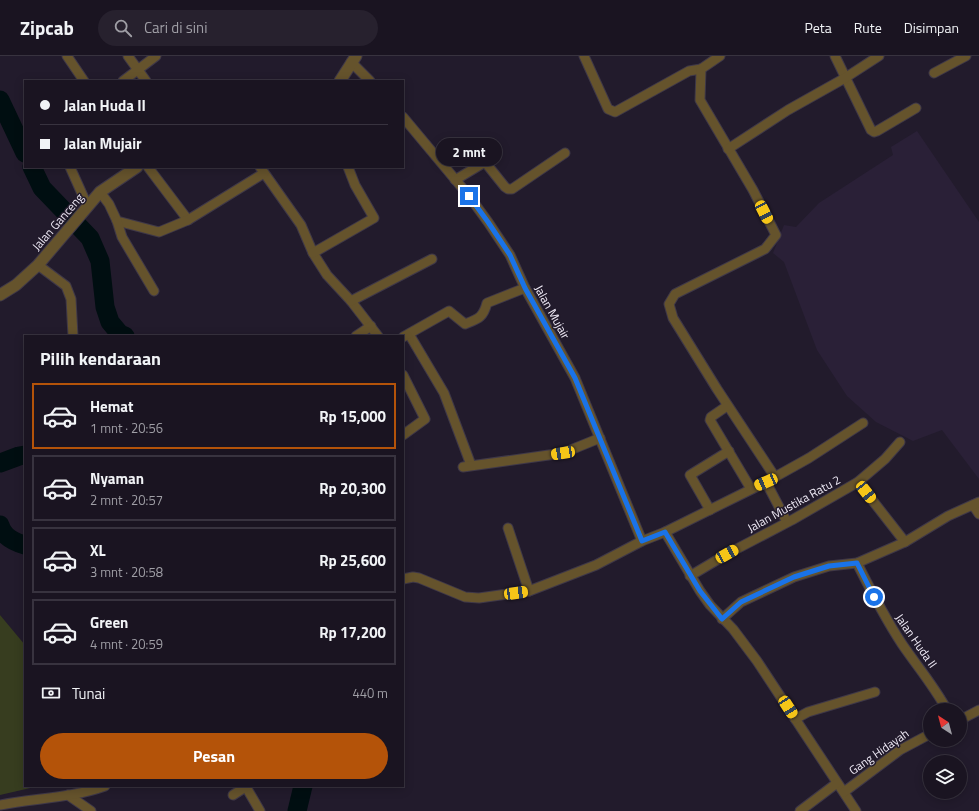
<!DOCTYPE html>
<html lang="id">
<meta charset="utf-8">
<style>
:root{--surface:#1a1421;--page:#27212e;--text:#f1f3f6;--muted:#9f9ea5;--line:#38333f;--accent:#b45309}
body{margin:0;font-family:"Titillium Web",sans-serif;background:var(--page);color:var(--text);height:100vh;display:flex;flex-direction:column;font-size:15px;white-space:nowrap}
*{box-sizing:border-box;margin:0}
p{font-size:13px;color:var(--muted)}
.icon{flex:none;width:22px;height:22px;fill:none;stroke:currentColor;stroke-width:2;stroke-linecap:round;stroke-linejoin:round}
.map{position:relative;flex:1;overflow:hidden}
.sheet{position:absolute;left:24px;top:279px;width:380px;height:452px;display:flex;flex-direction:column;background:var(--surface);border-radius:0px;box-shadow:0 2px 10px #0003,0 0 0 1px var(--line)}
.sheet>*{flex:none}
.banner{position:absolute;left:24px;top:24px;width:380px;height:88px;border-radius:0px;box-shadow:0 2px 10px #0003,0 0 0 1px var(--line);display:grid;align-content:center;height:88px;padding:0 16px;background:var(--surface)}
.needle{width:26px;rotate:324deg}
.fabs{position:absolute;left:923px;top:647px;display:grid;gap:8px}
.fabs a{display:grid;place-items:center;width:44px;height:44px;border-radius:50%;background:var(--surface);box-shadow:0 2px 10px #0003,0 0 0 1px var(--line);font-size:20px}
.end{position:absolute;width:18px;height:18px;margin:-9px;border:5px solid #1a73e8;background:#fff;box-shadow:0 0 0 2px #fff}
.from{border-radius:50%}
.bubble{position:absolute;height:28px;border-radius:14px;background:var(--surface);box-shadow:0 2px 10px #0003,0 0 0 1px var(--line);font-size:13px;font-weight:700;line-height:28px;text-align:center}
.car{position:absolute;width:12px;height:24px;margin:-12px -6px;border-radius:5px;box-shadow:0 0 3px 1px #0007;background:linear-gradient(#f5c518 24%,#345 0 40%,#f5c518 0 76%,#345 0 86%,#f5c518 0)}
.banner b{display:flex;align-items:center;gap:14px;height:38px;font-size:15px}
.banner b+b{border-top:1px solid var(--line)}
.banner i{width:10px;height:10px;background:var(--text)}
ul{padding:0;list-style:none}
li{display:flex;align-items:center;gap:12px;height:66px;margin:0 8px 6px;padding:0 8px;border:2px solid var(--line);border-radius:0px}
li div{flex:1}
li b{display:block;font-size:15px}
li em{font-style:normal;font-weight:700}
li.current{border-color:var(--accent)}
li>.icon{width:36px;height:36px;stroke-width:1.5}
h2{padding:0 16px;font-size:18px;line-height:48px}
.pay{display:flex;align-items:center;gap:10px;height:44px;padding:0 16px;font-size:15px}
.pay p{margin-inline-start:auto}
.button{display:flex;gap:8px;margin-top:auto;padding:8px 16px}
.button a{flex:1;height:46px;border-radius:24px;background:var(--accent);color:#fff;font-size:16px;font-weight:700;line-height:46px;text-align:center}
header{display:flex;align-items:center;gap:24px;box-sizing:border-box;height:56px;padding:0 20px;background:var(--surface);border-bottom:1px solid var(--line)}
header strong{font-size:19px}
nav{display:flex;gap:22px;margin-inline-start:auto;font-size:14px}
.search{width:280px;height:36px;background:var(--page);display:flex;align-items:center;gap:10px;box-sizing:border-box;padding:0 14px;border-radius:22px;color:var(--muted);font-size:15px}
.map>svg:first-child{display:block}
.built{fill:#2a2037}
.green{fill:#373d1f}
.lines{fill:none;stroke-linecap:round;stroke-linejoin:round}
.river{stroke:#000e11;stroke-width:19}
.minor-casing{stroke:#3f3848;stroke-width:11}
.tertiary-casing{stroke:#3f3848;stroke-width:13}
.minor{stroke:#65532c;stroke-width:9}
.tertiary{stroke:#65532c;stroke-width:11}
.route{stroke:#1a73e8;stroke-width:5}
.labels{text-anchor:middle;stroke-width:3;stroke-linejoin:round;paint-order:stroke}
.street-label{font-size:12px;fill:#f0ebf7;stroke:#221b2c}
</style>
<header>
<strong>Zipcab</strong>
<div class="search"><svg class="icon" aria-label="search" viewBox="0 0 24 24"><circle cx="10" cy="10" r="6"/><path d="M15 15l6 6"/></svg>Cari di sini</div>
<nav><a>Peta</a><a>Rute</a><a>Disimpan</a></nav>
</header>
<div class="map">
<svg width="979" height="755" viewBox="0 0 979 755">
<rect width="100%" height="100%" fill="#221b2c"/>
<polygon class="built" points="917,75 979,166 979,423 942,374 913,385 876,366 847,340 817,294 784,206 773,197 784,169 796,171 819,147 893,99 891,91"/>
<polygon class="green" points="0,559 25,589 25,730 39,730 0,739"/>
<g class="lines">
<g class="river">
<polyline points="0,44 25,97"/>
<polyline points="32,111 42,132 90,182 100,205 105,251 110,266 120,278 125,280"/>
<polyline points="0,407 19,400 25,399"/>
<path d="M0,469c3,12 14,17 25,20"/>
<polyline points="297,755 303,730"/>
</g>
<g class="minor-casing">
<g id="minor">
<polyline points="67,0 84,25"/>
<polyline points="128,0 146,25"/>
<polyline points="584,0 608,53 615,56 689,15 701,13"/>
<polyline points="720,0 701,13 700,44 753,134 776,179 765,193 675,238 669,248 673,262 717,333 775,421"/>
<polyline points="835,0 871,74 874,76 877,75 916,52"/>
<polyline points="351,6 370,25"/>
<polyline points="934,17 966,0"/>
<polyline points="123,25 156,0"/>
<polyline points="403,61 469,140 488,166 510,199 525,232 575,322 642,485"/>
<polyline points="728,93 788,54 845,22 879,0"/>
<polyline points="70,111 88,151"/>
<polyline points="148,111 188,164"/>
<polyline points="260,111 301,169 313,197 327,219 351,245 378,280"/>
<polyline points="455,124 485,106 505,131 508,133 512,133 565,97"/>
<polyline points="100,136 109,148 117,165 159,176 188,164 264,117"/>
<polyline points="117,165 122,181 154,235"/>
<polyline points="313,197 374,162 355,129 348,111"/>
<polyline points="38,209 66,230 71,243 73,280"/>
<polyline points="351,245 432,203"/>
<polyline points="409,278 444,337 471,409"/>
<polyline points="356,280 371,270"/>
<path d="M403,281l46,-26 16,13c13,-5 18,-6 22,-21l38,-15"/>
<polyline points="403,319 425,363 403,379"/>
<polyline points="727,350 711,361 710,364 751,433"/>
<polyline points="463,411 563,397 600,382"/>
<polyline points="766,426 787,466"/>
<polyline points="858,426 905,486"/>
<polyline points="973,449 979,458"/>
<polyline points="710,454 690,419 729,395"/>
<polyline points="508,472 529,535"/>
<polyline points="665,476 766,426 809,402 863,367"/>
<path d="M857,507c14,28 28,55 45,81 15,22 32,42 45,66"/>
<polyline points="690,520 727,498 792,464 858,426 885,403 900,386"/>
<polyline points="403,523 413,521 419,522 465,541 479,542 529,535 596,509 642,485 665,476 700,535 710,549 733,573 757,605 856,755"/>
<polyline points="722,563 741,546 794,521 829,510 857,507 905,486 948,460 979,446"/>
<polyline points="795,663 808,656 875,636"/>
<polyline points="960,664 979,654"/>
<polyline points="246,731 260,755"/>
<polyline points="844,736 900,694 930,678"/>
<polyline points="68,739 91,755"/>
<polyline points="233,739 247,730"/>
<path d="M0,749c35,-7 72,-7 105,-19"/>
<polyline points="800,755 837,727"/>
</g>
</g>
<g class="tertiary-casing">
<g id="tertiary">
<polyline points="340,25 356,0"/>
<polyline points="0,239 16,229 38,209 100,136 137,111"/>
</g>
</g>
<use href="#minor" class="minor"/>
<use href="#tertiary" class="tertiary"/>
</g>
<g class="lines">
<polyline class="route" points="469,140 488,166 510,199 525,232 575,322 642,485 665,476 700,535 722,563 741,546 794,521 829,510 857,507 874,541"/>
</g>
<g class="labels">
<g class="street-label">
<text transform="translate(58 166) rotate(-49)" y="4">Jalan Ganceng</text>
<text transform="translate(552 256) rotate(61)" y="4">Jalan Mujair</text>
<text transform="translate(794 448) rotate(-29)" y="4">Jalan Mustika Ratu 2</text>
<text transform="translate(916 585) rotate(55)" y="4">Jalan Huda II</text>
<text transform="translate(879 696) rotate(-35)" y="4">Gang Hidayah</text>
</g>
</g>
</svg>
<div class="fabs">
<a><svg class="needle" viewBox="-14 -14 28 28"><path d="M0-13l5 13h-10z" fill="#e53935"/><path d="M0 13l5-13h-10z" fill="#9f9ea5"/></svg></a>
<a><svg class="icon" aria-label="layers" viewBox="0 0 24 24"><path d="M12 4l9 5-9 5-9-5zM3 14l9 5 9-5"/></svg></a>
</div>
<i class="end from" style="left:874px;top:541px"></i>
<i class="end" style="left:469px;top:140px"></i>
<div class="bubble" style="left:436px;top:82px;width:66px">2 mnt</div>
<i class="car" style="left:764px;top:156px;rotate:153deg"></i>
<i class="car" style="left:563px;top:397px;rotate:261deg"></i>
<i class="car" style="left:766px;top:426px;rotate:247deg"></i>
<i class="car" style="left:866px;top:436px;rotate:142deg"></i>
<i class="car" style="left:727px;top:498px;rotate:61deg"></i>
<i class="car" style="left:516px;top:537px;rotate:82deg"></i>
<i class="car" style="left:788px;top:651px;rotate:147deg"></i>
<div class="banner">
<b><i class="from"></i>Jalan Huda II</b>
<b><i></i>Jalan Mujair</b>
</div>
<section class="sheet">
<h2>Pilih kendaraan</h2>
<ul>
<li class="current"><svg class="icon" aria-label="car" viewBox="0 0 24 24"><path d="M5 17H2v-5l4-1 3-4h7l3 4 3 1v5h-3M9 17h6M6 11h13"/><circle cx="7" cy="17" r="2"/><circle cx="17" cy="17" r="2"/></svg><div><b>Hemat</b><p>1 mnt · 20:56</p></div><em>Rp 15,000</em></li>
<li><svg class="icon" aria-label="car" viewBox="0 0 24 24"><path d="M5 17H2v-5l4-1 3-4h7l3 4 3 1v5h-3M9 17h6M6 11h13"/><circle cx="7" cy="17" r="2"/><circle cx="17" cy="17" r="2"/></svg><div><b>Nyaman</b><p>2 mnt · 20:57</p></div><em>Rp 20,300</em></li>
<li><svg class="icon" aria-label="car" viewBox="0 0 24 24"><path d="M5 17H2v-5l4-1 3-4h7l3 4 3 1v5h-3M9 17h6M6 11h13"/><circle cx="7" cy="17" r="2"/><circle cx="17" cy="17" r="2"/></svg><div><b>XL</b><p>3 mnt · 20:58</p></div><em>Rp 25,600</em></li>
<li><svg class="icon" aria-label="car" viewBox="0 0 24 24"><path d="M5 17H2v-5l4-1 3-4h7l3 4 3 1v5h-3M9 17h6M6 11h13"/><circle cx="7" cy="17" r="2"/><circle cx="17" cy="17" r="2"/></svg><div><b>Green</b><p>4 mnt · 20:59</p></div><em>Rp 17,200</em></li>
</ul>
<div class="pay"><svg class="icon" aria-label="cash" viewBox="0 0 24 24"><path d="M3 7h18v10H3z"/><circle cx="12" cy="12" r="2"/></svg>Tunai<p>440 m</p></div>
<div class="button"><a>Pesan</a></div>
</section>
</div>
